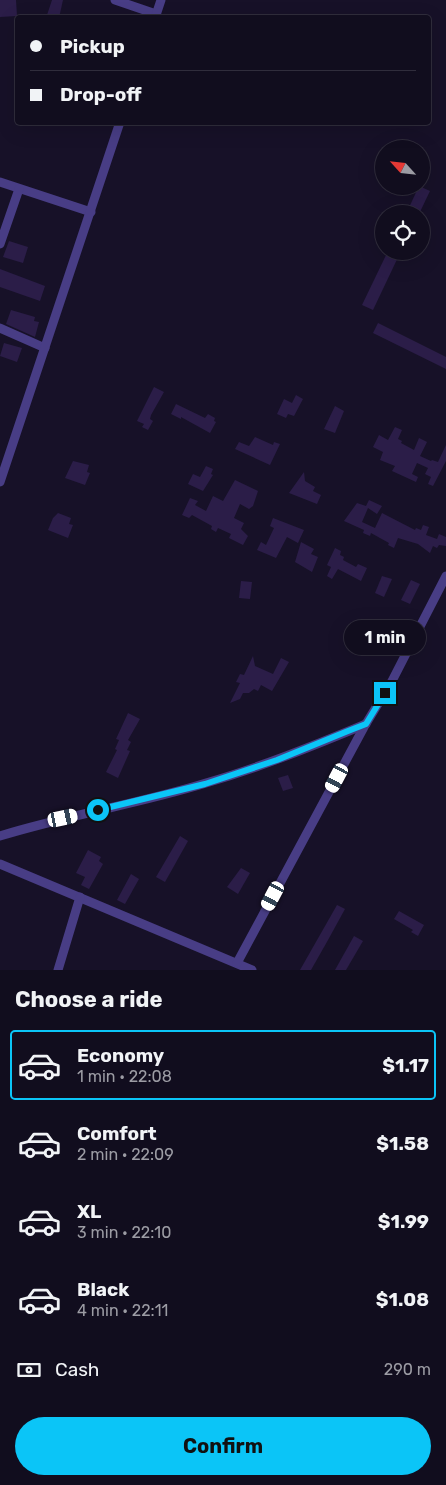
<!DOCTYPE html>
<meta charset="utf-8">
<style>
:root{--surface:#110d1e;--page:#1e1b2b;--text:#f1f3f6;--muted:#9c9ca4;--line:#302d3c;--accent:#0bc5f7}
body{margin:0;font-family:Rubik,sans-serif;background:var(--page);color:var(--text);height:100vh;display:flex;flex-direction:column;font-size:19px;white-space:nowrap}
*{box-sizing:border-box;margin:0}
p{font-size:16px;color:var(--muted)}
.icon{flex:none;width:28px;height:28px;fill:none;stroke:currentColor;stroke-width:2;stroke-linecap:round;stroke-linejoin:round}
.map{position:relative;height:970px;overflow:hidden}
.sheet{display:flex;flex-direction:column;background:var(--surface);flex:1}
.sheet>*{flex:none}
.guide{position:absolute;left:15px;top:15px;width:416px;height:110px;border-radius:5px;box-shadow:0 5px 20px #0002,0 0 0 1px var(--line);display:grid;align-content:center;height:110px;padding:0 15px;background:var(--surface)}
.needle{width:32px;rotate:297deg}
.controls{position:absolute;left:375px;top:140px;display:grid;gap:10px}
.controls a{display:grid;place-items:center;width:55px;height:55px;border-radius:50%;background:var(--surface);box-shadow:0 5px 20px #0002,0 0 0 1px var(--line);font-size:25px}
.end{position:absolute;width:22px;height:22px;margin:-11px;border:6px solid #0bc5f7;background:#111;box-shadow:0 0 0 2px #111}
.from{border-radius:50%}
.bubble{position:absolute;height:35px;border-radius:18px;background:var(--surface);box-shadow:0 5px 20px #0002,0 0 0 1px var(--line);font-size:16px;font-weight:700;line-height:35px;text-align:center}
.car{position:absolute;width:15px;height:30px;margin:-15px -8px;border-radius:6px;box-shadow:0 0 4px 1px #0007;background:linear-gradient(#fff 24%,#345 0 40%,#fff 0 76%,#345 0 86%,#fff 0)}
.guide b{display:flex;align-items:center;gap:18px;height:48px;font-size:19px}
.guide b+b{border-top:1px solid var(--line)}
.guide i{width:12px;height:12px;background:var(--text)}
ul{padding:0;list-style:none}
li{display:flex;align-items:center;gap:15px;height:70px;margin:0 10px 8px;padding:0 5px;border:2px solid transparent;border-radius:5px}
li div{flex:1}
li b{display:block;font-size:19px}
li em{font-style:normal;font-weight:700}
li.active{border-color:var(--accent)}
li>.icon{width:45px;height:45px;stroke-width:1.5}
h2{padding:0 15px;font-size:22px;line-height:60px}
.pay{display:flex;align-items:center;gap:12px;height:55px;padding:0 15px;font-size:19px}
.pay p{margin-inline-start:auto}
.button{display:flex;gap:10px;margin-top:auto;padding:10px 15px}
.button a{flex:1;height:58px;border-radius:30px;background:var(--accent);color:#111;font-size:20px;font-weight:700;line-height:58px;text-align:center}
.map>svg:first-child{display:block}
.building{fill:#2b1d48}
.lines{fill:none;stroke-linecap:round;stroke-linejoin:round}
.minor{stroke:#483d85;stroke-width:9}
.route{stroke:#0bc5f7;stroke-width:6}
</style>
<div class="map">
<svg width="446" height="970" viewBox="0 0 446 970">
<rect width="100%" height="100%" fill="#171128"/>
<g class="building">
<polygon points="0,0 16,0 17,16 0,17"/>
<polygon points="52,0 63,0 59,18 46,18"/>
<polygon points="419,186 430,191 419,214 406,214"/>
<polygon points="9,241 28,247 23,263 3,257"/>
<polygon points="388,251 401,251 373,310 362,305"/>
<polygon points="0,269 45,286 40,301 0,287"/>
<polygon points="11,310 35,317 34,321 39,322 35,337 6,324"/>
<polygon points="378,323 446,357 446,369 373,333"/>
<polygon points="4,343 22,348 17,362 0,356"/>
<polygon points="154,387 164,392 151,415 150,419 153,421 148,430 142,427 144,424 137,421"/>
<polygon points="296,395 303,399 294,416 288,414 286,418 277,414 284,399 292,403"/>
<polygon points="176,404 205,418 208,414 215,418 214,421 216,422 210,433 181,417 181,419 171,414"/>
<polygon points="335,406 344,411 335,433 324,429"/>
<polygon points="395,427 402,430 398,439 402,441 401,443 414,450 419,438 427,442 420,456 431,461 432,460 438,462 446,445 446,461 433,486 428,484 431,477 425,474 428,468 417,463 412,474 418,477 416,482 392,471 395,466 380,460 383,452 373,447 379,435 388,440"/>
<polygon points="255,437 273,445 274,442 280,444 270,465 235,449 239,442 249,446"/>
<polygon points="73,461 89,465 87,472 90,473 85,485 65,478"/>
<polygon points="206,466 213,469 211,474 213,475 203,491 188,484 193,474 200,477"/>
<polygon points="304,472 305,481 315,487 313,491 321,495 317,504 289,493"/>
<polygon points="235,480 258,491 253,506 249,509 240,504 234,518 244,523 241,529 248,536 243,545 229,538 231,534 218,528 216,532 211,529 212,526 192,515 189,518 182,515 190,498 198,501 195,505 206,511 213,496 223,501"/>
<polygon points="369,500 382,506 377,514 368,508 362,522 375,528 382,513 415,530 416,528 421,530 423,525 429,527 426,535 437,539 439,534 446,537 446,546 439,545 437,548 433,546 430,553 418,544 398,538 394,548 388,545 389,543 371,533 370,536 363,533 364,530 344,521 357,503 366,506"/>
<polygon points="58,513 71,518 69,524 73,525 68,538 48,530 53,518"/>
<polygon points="273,518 304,530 298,543 287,537 276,558 257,550 261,542 266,545 274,528 270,526"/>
<polygon points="301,542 314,549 311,554 318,557 312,572 295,562"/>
<polygon points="335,548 341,551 340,555 344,557 343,560 356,567 358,564 367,568 361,581 338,569 332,579 327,576 331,567 327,565"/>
<polygon points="382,576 392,579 384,597 375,593"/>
<polygon points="411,580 420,584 410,604 401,600"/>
<polygon points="241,581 252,582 250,599 239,598"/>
<polygon points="253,656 255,666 273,674 281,658 289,662 272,691 261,685 258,691 254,689 249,693 243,693 240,699 230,703 240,683 236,682 240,674 244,675"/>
<polygon points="128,713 140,719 128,740 131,742 127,750 130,751 118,778 106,772 117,750 115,749 119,740 116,739"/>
<polygon points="288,775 293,788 283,791 278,778"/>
<polygon points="180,836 188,841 165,882 156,877"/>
<polygon points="88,850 101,857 99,861 103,864 89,889 81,885 85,877 76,873"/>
<polygon points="241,868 250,873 238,894 227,887"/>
<polygon points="131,874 139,879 125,904 117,900"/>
<polygon points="337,905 345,909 328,940 311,970 300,970"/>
<polygon points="399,911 424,925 418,936 411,932 413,930 394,919"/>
<polygon points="354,936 363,941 346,970 335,970"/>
</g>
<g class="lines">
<g class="minor">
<polyline points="115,0 156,14"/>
<polyline points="155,18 161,0"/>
<polyline points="0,182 91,212"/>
<polyline points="0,244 19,189"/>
<polyline points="0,328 45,348"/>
<polyline points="0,482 120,122"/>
<path d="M0,836c68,-21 138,-32 206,-53 55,-16 107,-37 160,-59"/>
<polyline points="0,864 252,970"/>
<polyline points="237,963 364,727 392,681 446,576"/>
<polyline points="58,970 80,897"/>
</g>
</g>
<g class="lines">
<polyline class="route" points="98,810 205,784 277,760 348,731 366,724 385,693"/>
</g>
</svg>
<div class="controls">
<a><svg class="needle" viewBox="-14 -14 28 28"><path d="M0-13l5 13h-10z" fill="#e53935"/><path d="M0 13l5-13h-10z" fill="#9c9ca4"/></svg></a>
<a><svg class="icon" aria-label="locate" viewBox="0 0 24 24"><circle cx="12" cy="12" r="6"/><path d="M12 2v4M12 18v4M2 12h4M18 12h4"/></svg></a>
</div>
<i class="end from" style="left:98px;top:810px"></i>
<i class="end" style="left:385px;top:693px"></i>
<div class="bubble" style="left:344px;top:620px;width:82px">1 min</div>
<i class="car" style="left:337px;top:778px;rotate:208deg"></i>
<i class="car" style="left:63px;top:818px;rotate:78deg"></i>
<i class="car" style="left:273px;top:896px;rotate:208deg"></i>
<div class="guide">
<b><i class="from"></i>Pickup</b>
<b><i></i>Drop-off</b>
</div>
</div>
<section class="sheet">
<h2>Choose a ride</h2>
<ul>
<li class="active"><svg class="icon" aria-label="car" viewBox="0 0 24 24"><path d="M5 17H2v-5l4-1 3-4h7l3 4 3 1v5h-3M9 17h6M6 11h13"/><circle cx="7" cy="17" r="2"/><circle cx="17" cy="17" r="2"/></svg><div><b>Economy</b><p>1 min · 22:08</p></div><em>$1.17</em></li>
<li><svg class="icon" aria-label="car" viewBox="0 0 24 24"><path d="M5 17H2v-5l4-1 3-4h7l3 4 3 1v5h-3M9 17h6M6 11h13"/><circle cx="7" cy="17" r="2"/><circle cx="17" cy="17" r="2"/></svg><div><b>Comfort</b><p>2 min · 22:09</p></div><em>$1.58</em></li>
<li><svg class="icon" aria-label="car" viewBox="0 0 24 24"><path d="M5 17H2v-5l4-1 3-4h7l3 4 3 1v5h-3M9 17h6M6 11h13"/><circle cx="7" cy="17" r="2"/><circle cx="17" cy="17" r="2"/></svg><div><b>XL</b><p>3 min · 22:10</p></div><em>$1.99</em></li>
<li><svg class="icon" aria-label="car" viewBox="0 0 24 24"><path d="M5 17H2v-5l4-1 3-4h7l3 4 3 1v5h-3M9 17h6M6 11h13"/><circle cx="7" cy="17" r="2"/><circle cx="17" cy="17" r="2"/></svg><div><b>Black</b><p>4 min · 22:11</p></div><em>$1.08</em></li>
</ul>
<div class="pay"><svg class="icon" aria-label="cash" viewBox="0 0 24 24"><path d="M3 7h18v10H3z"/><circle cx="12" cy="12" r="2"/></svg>Cash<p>290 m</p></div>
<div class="button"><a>Confirm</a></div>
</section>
